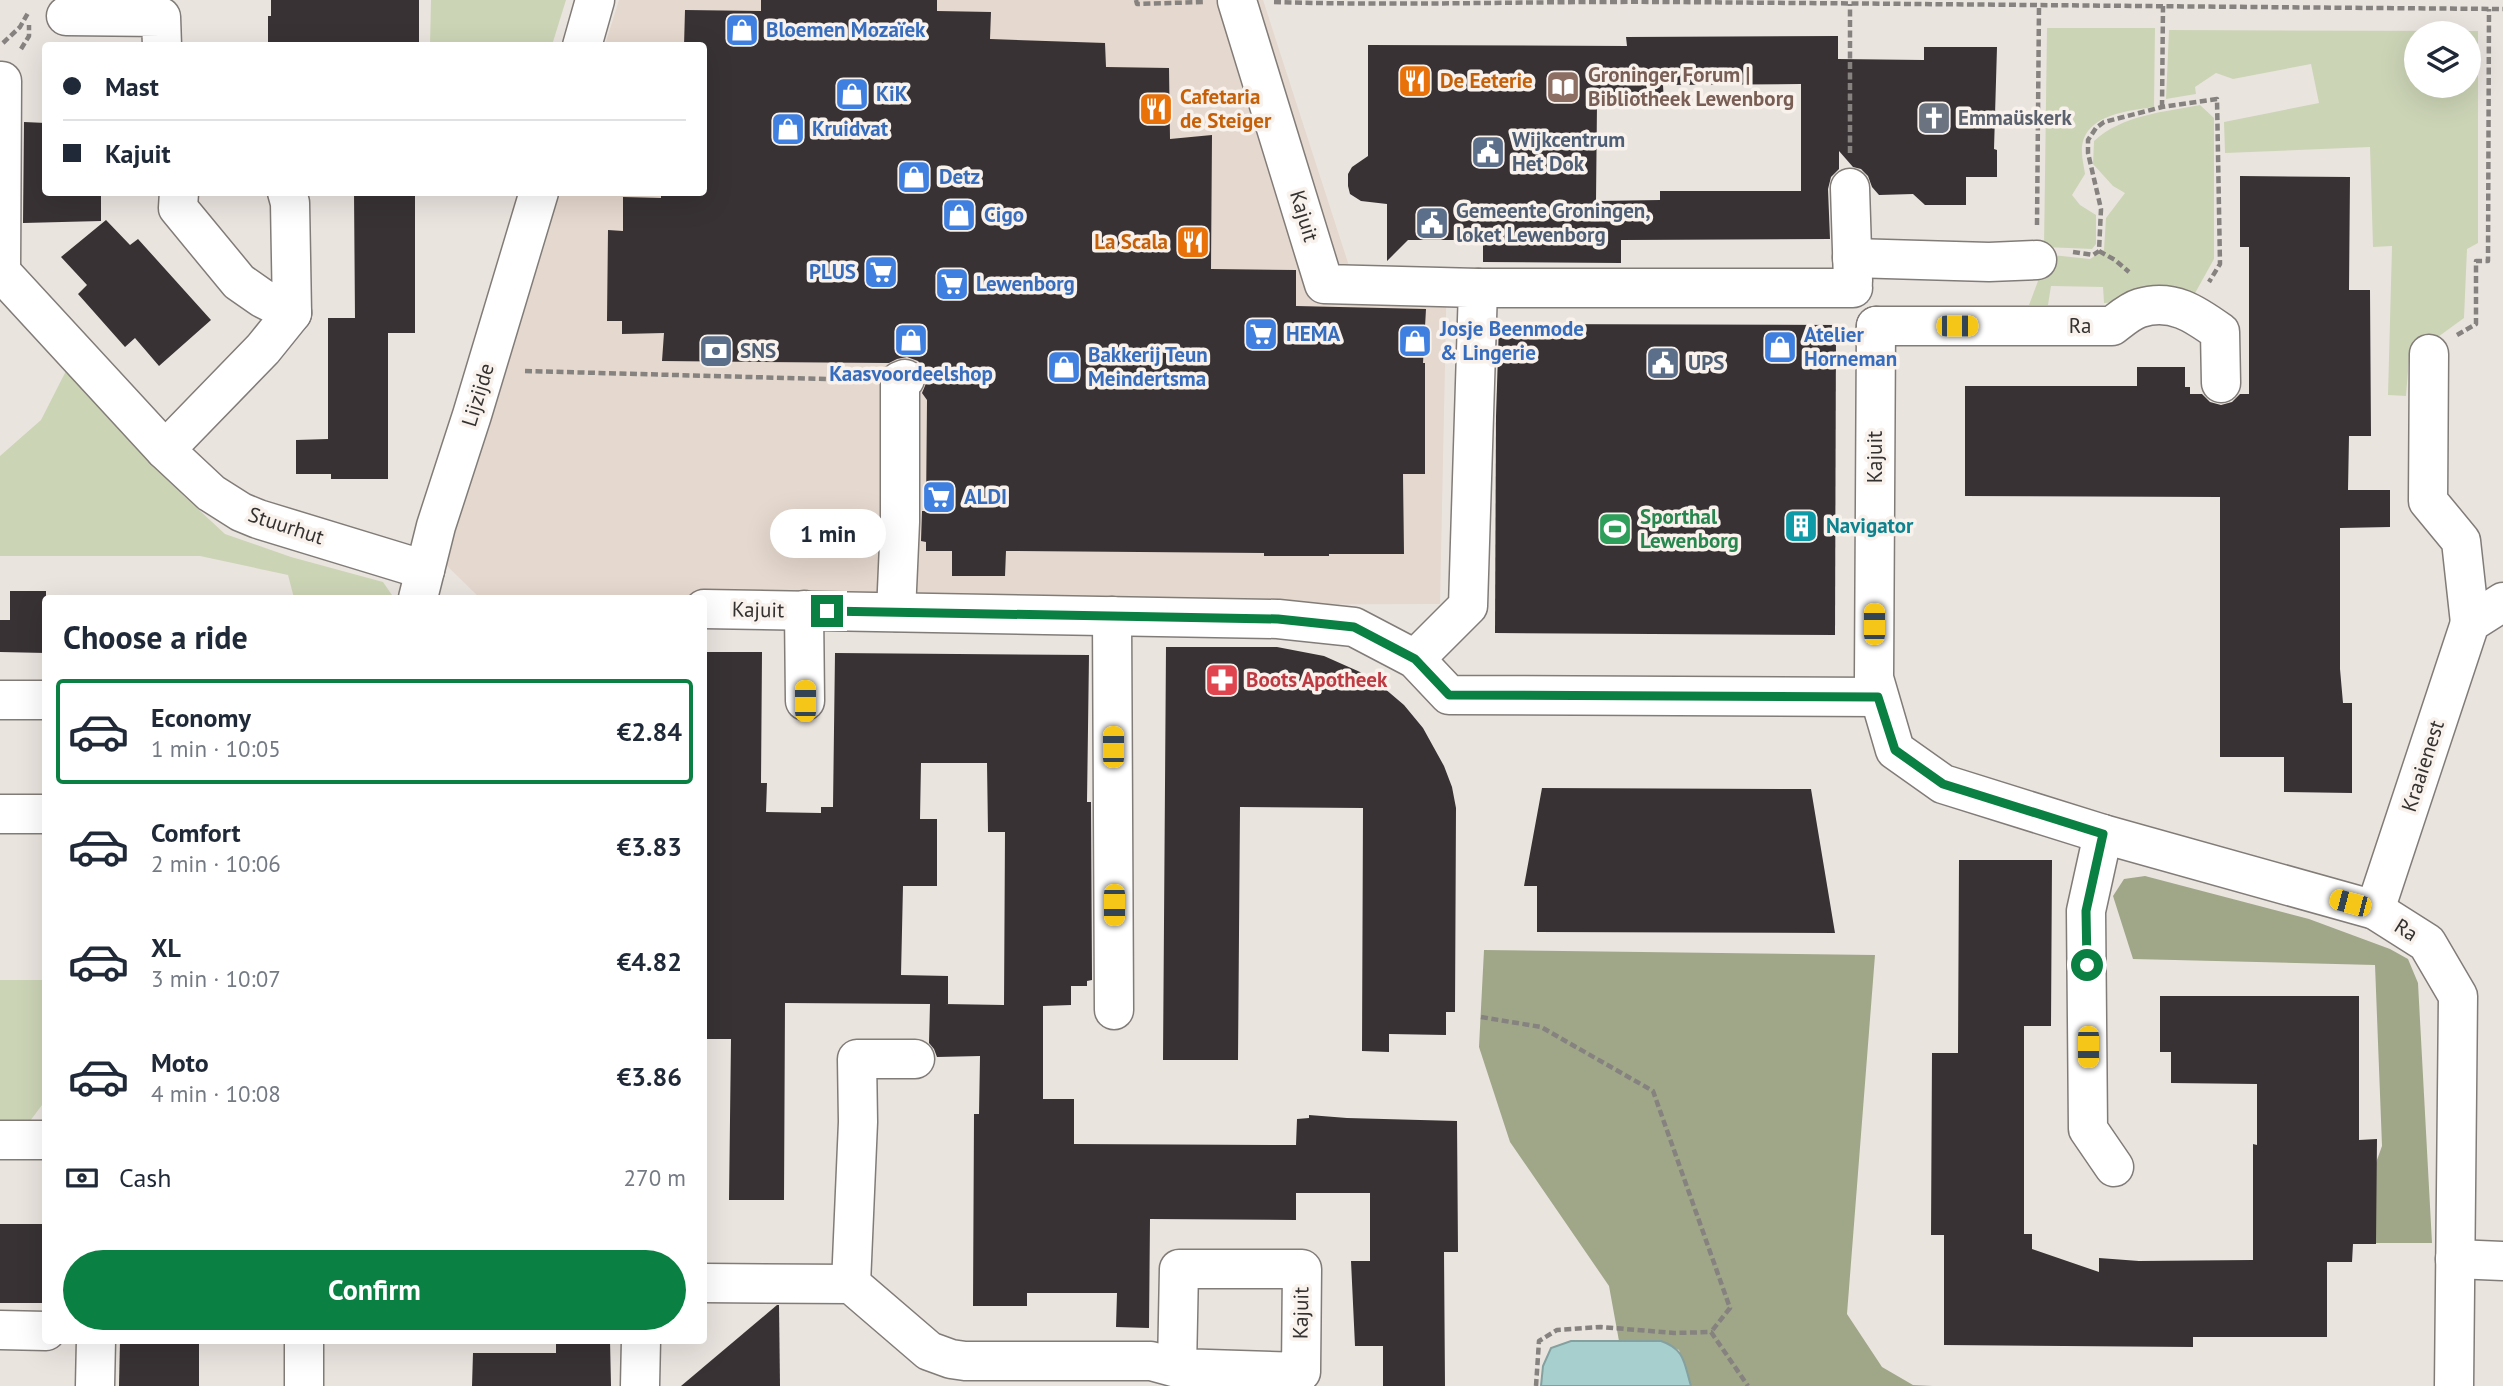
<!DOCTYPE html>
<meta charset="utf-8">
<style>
:root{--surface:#fff;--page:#f6f6f7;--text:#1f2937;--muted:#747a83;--line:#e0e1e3;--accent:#0b8043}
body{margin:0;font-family:"PT Sans",sans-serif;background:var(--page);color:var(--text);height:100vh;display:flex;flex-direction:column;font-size:26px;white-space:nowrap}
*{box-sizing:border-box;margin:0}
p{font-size:23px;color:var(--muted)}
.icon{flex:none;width:38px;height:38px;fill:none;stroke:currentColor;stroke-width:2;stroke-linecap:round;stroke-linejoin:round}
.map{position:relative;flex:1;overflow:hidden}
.sheet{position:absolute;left:42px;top:595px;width:665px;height:749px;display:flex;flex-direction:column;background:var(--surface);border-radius:7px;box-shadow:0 7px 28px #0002}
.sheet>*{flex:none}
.top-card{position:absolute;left:42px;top:42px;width:665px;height:154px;border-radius:7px;box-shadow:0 7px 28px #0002;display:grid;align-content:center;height:154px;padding:0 21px;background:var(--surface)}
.fabs{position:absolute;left:2404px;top:21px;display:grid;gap:14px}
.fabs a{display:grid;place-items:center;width:77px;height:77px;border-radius:50%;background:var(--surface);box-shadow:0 7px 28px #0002;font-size:35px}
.end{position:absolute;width:32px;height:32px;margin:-16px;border:9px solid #0b8043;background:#fff;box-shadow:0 0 0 4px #fff}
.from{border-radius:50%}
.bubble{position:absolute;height:49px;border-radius:24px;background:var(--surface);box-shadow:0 7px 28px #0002;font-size:23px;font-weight:800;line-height:49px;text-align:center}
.car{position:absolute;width:21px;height:42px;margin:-21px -10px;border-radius:9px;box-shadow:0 0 5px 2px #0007;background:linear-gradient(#f5c518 24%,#345 0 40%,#f5c518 0 76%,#345 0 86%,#f5c518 0)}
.top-card b{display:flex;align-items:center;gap:24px;height:66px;font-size:26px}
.top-card b+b{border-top:2px solid var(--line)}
.top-card i{width:18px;height:18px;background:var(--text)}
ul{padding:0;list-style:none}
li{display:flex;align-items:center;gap:21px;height:105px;margin:0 14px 10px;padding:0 7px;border:4px solid transparent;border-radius:7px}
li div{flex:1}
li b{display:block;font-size:26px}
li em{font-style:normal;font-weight:800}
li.active{border-color:var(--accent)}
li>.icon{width:63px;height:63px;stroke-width:1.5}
h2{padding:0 21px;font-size:32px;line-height:84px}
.pay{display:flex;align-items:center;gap:18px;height:77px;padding:0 21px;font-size:26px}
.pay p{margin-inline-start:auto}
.cta{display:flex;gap:14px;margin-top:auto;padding:14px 21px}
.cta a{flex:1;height:80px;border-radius:42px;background:var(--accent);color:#fff;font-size:28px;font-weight:800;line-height:80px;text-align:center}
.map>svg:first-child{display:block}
.built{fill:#e5d8ce}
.green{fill:#ccd4b6;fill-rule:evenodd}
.forest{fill:#a0a789}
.water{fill:#a6cfce;stroke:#84a09f;stroke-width:2}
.building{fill:#383234;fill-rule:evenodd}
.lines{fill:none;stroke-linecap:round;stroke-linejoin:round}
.minor-casing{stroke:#827c78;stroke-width:41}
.path{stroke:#86827f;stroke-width:4.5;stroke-dasharray:7 3.5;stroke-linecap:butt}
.minor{stroke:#fff;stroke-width:38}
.route{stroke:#0b8043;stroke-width:9}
.labels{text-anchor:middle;stroke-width:7;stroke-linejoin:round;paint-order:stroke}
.shop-label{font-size:21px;font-weight:bold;fill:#366cbe;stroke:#f8f1ec;text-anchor:start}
.education-label{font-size:21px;font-weight:bold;fill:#785e54;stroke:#f8f1ec;text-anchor:start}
.food-label{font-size:21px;font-weight:bold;fill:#c56008;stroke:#f8f1ec;text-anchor:start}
.worship-label{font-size:21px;font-weight:bold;fill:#5b616d;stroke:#f8f1ec;text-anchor:start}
.service-label{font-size:21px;font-weight:bold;fill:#4e5e75;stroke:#f8f1ec;text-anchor:start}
.street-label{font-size:21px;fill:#343230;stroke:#f8f1ec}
.leisure-label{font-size:21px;font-weight:bold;fill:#27864d;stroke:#f8f1ec;text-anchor:start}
.culture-label{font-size:21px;font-weight:bold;fill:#0d838f;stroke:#f8f1ec;text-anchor:start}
.health-label{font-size:21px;font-weight:bold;fill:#be3a42;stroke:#f8f1ec;text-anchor:start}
</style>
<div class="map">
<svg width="2503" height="1386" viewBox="0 0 2503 1386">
<rect width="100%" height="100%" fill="#eae4df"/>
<polygon class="built" points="619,0 1263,0 1349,266 1447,267 1440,604 1095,605 704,598 480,598 443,562 559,193 704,192 704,46 605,45"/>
<g class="green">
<polygon points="431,0 566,0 552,45 430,46"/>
<path d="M2047,28h108l-1,79c-27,4 -73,8 -72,45 0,7 2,15 3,22l-13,21 8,10 16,10v29l-4,5 -48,-2z"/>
<path d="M2169,30l309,1v212l-11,6 -3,69 -55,40 -3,38 -18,-1 4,-149 -19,1 -3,-100 -145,6 -1,-31 95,-19 -8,-39 -78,15 -17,-6 -21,14 1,7 -30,5zM2417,33h52v53h-52z"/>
<path d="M2200,105l14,13v141l-20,36c-19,-7 -40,-12 -60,-3 -12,6 -16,11 -30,11l-1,-16 -52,-1 -3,19h-19l12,-32 2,-19 47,5 14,-9 2,-32 19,-25 -12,-7 -20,-22 1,-23c28,-26 70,-29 106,-36z"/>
<polygon points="68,367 184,496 225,534 291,557 383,582 394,598 294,598 288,575 200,556 0,556 0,456 41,420"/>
<polygon points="0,980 45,980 45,1101 30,1121 0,1121"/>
</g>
<g class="forest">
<polygon points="2145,876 2309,919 2390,949 2408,959 2418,983 2432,1243 2370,1243 2369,1182 2382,1146 2375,965 2133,959 2113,896 2124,879"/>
<polygon points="1484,950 1875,955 1847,1314 1882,1367 1913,1385 1933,1386 1691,1386 1679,1350 1660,1341 1619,1341 1609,1286 1510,1142 1479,1047"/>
</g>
<path class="water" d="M1571,1341h90c24,8 23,22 30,45h-150l2,-20 8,-18z"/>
<g class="building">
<polygon points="271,0 419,0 419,46 268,46 268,16 271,16"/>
<polygon points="761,0 937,0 937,11 991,12 990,39 1105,43 1106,67 1169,68 1170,139 1212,135 1211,269 1296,270 1296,306 1426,309 1423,363 1425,363 1425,474 1403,474 1404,554 1329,554 1329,556 1264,556 1264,553 1006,551 1005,576 952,576 952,551 926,551 926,542 921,541 922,511 926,511 927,400 922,393 927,381 925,370 918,361 907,357 897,359 889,363 662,361 664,333 622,334 622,321 607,321 608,230 623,231 623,197 661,198 661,192 704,192 704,46 684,46 685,10 761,11"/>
<path d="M1838,36v23l86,1v-13h73l-3,102 3,1v27h-31v28h-41l-12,-11 -34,1 -7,-8 -4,-11 -7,-7 -8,-2 -14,-16v18l-8,8 -3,12 2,50 -209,1v23l-138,-1v-22h-75l-21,21v-57l-26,-3 -11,-7 -2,-8v-12l4,-7 16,-11v-111l259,1 -1,-9zM1801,84v107h-141v9l-64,1 1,-97h67l-1,-19z"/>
<polygon points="24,122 46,123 46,192 101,192 101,221 23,223"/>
<polygon points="2240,176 2350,177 2349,290 2370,290 2371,436 2349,436 2348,490 2390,490 2390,527 2340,528 2340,669 2343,703 2352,703 2352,793 2284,792 2284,757 2220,757 2220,497 1965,496 1965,386 2137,386 2137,367 2185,367 2185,387 2190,387 2190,394 2202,394 2210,402 2221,405 2232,402 2240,394 2249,394 2249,247 2240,247"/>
<polygon points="354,192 415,192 415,333 388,333 388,479 331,479 331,474 296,474 296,440 328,439 328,318 355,318"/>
<polygon points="106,220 130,245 138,239 211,320 159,366 135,338 125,347 78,294 87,285 61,257"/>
<polygon points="1499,324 1836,325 1835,635 1495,633 1496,416"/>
<polygon points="10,591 46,591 46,653 0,652 0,620 10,620"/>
<polygon points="1166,647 1277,647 1324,656 1360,672 1384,688 1404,705 1423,728 1444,766 1452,787 1456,808 1455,1012 1446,1012 1446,1035 1389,1034 1389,1052 1362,1051 1363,808 1240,807 1238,1060 1163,1060"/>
<path d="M704,652h58l-1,131h6l-1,29 55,1v-6h12l2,-154 254,2 -2,147h4l1,178 -5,1v5h-16v19l-28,1v93h31v45l222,1 1,-26 12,-1v-3l38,3 110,3 1,131h-14l1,134h-62v-40h-28l-4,-85h19v-68h-74v27l-146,-1 -1,109 -33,-1 1,-34h-90v13h-54l1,-192h5l1,-58 -43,1 -3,-8 -5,-6 1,-39 -145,-1 -1,197h-55l2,-161h-25v-17h-2zM921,763h66l1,69h17l-1,173 -60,-1h4v-28l-47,-1 2,-89h34v-67h-17z"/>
<polygon points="1542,788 1811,789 1835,933 1537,932 1537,886 1524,886"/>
<polygon points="1959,860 2052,860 2051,1026 2024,1026 2024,1234 2032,1234 2032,1249 2099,1272 2099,1258 2139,1261 2253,1260 2253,1144 2257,1145 2257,1084 2171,1083 2171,1052 2160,1052 2160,996 2359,996 2359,1140 2377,1139 2376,1244 2353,1244 2352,1262 2327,1262 2327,1337 2193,1337 2193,1347 1944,1345 1944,1235 1931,1235 1932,1053 1958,1053"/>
<rect x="0" y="1224" width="46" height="79"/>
<polygon points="777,1305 779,1305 780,1386 681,1386"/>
<polygon points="120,1340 199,1340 199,1386 119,1386"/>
<polygon points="556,1340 610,1340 611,1386 472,1386 473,1353 556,1353"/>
</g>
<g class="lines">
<g class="minor-casing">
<g id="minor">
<polyline points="1237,1 1324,284 1478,288 1468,606 1415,659"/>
<polyline points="66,16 161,17 162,46"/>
<polyline points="582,46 595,0"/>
<polyline points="1850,188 1853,281"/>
<polyline points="179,192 178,208 239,282 262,298 292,313"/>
<polyline points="1852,258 1989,262 2037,260"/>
<polyline points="0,271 165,450 211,493 241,512 258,519 425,570"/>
<polyline points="1,271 2,81"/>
<polyline points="1478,288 1853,288"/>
<polyline points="1876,326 1874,678 1895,750 1943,784 2103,834 2375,910 2427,943 2458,996 2454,1386"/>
<path d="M1876,326h236c8,-6 18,-15 28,-18 32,-10 55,6 80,24l1,51"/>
<polyline points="2429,354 2428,501 2461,541 2470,623"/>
<polyline points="165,450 263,349 292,313 290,203 287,192"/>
<polyline points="418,598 436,526 472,415 539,192"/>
<polyline points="704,609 1278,619 1354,627 1415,659 1449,695 1878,697"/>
<polyline points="804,610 805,701"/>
<polyline points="896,612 900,522 900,381 905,379"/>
<polyline points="1112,616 1114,1010"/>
<polyline points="0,700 46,700"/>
<polyline points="0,814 46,814"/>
<polyline points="2103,834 2086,911 2088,1129 2114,1167"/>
<polyline points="2375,910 2470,623 2503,602"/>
<polyline points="0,1140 46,1140"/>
<polyline points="2455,1259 2503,1261"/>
<polyline points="704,1283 851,1284 929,1351 951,1359 965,1361 1151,1361 1177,1368 1301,1372 1302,1269 1179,1269 1177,1368"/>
<polyline points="851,1284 858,1122 857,1059 915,1059"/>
<polyline points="0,1330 46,1331"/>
<polyline points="304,1340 304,1386"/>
<polyline points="95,1386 96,1340"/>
<polyline points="640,1386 641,1340"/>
</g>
</g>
<g class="path">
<polyline points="1136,0 1137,4 1203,2"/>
<path d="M1274,2c132,4 264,-1 395,0 278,2 556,5 834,7"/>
<polyline points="3,43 20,27 28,13"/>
<polyline points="21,49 29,36 29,25"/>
<polyline points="2162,107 2163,6"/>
<polyline points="1850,153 1850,4"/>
<polyline points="2037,225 2039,5"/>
<polyline points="2099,251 2115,260 2129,272"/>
<polyline points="2073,252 2093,255 2099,251 2101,209 2088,153 2088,140 2096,128 2104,122 2162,107 2217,99 2220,264 2209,282"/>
<polyline points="2457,335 2476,324 2476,261 2488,261 2489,9"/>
<polyline points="525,371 862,380"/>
<polyline points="1481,1017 1541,1027 1653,1091 1730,1308 1711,1332"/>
<polyline points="1536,1386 1539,1341 1557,1330 1601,1327 1674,1333 1711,1332 1748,1386"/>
</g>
<use href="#minor" class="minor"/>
</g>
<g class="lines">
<polyline class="route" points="827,611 1278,619 1354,627 1415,659 1449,695 1878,697 1895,750 1943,784 2103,834 2086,911 2087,965"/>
</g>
<defs>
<g id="shop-square" transform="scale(1.75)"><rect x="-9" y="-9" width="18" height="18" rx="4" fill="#3f7fe0" stroke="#f8f1ec"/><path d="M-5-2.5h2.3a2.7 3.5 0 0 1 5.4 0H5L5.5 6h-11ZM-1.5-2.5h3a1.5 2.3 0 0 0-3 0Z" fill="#fff"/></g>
<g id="restaurant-square" transform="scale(1.75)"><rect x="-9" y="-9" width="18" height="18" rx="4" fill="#e8710a" stroke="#f8f1ec"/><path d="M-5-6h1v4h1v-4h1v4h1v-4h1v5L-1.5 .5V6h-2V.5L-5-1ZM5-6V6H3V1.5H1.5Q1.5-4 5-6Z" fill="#fff"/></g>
<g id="library-square" transform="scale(1.75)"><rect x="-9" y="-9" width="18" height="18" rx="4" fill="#8d6e63" stroke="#f8f1ec"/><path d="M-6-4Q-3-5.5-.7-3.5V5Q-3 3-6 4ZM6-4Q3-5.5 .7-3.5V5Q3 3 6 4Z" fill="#fff"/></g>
<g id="church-square" transform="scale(1.75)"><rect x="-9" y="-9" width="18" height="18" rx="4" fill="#6b7280" stroke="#f8f1ec"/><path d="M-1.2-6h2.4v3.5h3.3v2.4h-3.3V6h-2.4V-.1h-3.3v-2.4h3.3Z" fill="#fff"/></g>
<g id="civic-square" transform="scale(1.75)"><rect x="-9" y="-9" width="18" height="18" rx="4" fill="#5c6f8a" stroke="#f8f1ec"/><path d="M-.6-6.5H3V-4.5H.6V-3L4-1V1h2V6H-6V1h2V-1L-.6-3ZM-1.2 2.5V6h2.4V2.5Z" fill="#fff"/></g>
<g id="supermarket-square" transform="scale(1.75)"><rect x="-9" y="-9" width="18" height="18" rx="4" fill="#3f7fe0" stroke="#f8f1ec"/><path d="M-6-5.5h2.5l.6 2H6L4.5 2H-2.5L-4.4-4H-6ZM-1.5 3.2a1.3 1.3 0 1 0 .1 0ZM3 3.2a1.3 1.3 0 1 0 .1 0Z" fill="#fff"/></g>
<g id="bank-square" transform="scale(1.75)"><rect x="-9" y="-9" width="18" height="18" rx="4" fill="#5c6f8a" stroke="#f8f1ec"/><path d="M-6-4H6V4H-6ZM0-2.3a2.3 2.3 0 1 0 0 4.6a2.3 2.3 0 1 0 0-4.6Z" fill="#fff"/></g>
<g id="building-square" transform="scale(1.75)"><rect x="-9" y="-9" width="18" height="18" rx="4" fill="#0f9aa8" stroke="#f8f1ec"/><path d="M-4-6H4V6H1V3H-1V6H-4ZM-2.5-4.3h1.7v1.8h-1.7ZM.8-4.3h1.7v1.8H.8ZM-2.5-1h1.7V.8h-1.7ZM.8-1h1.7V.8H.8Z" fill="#fff"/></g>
<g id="stadium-square" transform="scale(1.75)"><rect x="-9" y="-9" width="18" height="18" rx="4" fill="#2e9e5b" stroke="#f8f1ec"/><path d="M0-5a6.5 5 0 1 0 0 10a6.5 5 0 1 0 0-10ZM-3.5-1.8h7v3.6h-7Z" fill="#fff"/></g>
<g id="pharmacy-square" transform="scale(1.75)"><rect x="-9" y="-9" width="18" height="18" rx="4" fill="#e0444e" stroke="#f8f1ec"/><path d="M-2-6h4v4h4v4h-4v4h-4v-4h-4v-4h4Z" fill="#fff"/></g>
</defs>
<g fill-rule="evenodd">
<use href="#shop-square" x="742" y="30"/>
<use href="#restaurant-square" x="1415" y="81"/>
<use href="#library-square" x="1563" y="87"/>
<use href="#shop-square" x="852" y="94"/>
<use href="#restaurant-square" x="1156" y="109"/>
<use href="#church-square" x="1934" y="118"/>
<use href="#shop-square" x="788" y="129"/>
<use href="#civic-square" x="1488" y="152"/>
<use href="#shop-square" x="914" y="177"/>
<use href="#shop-square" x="959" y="215"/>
<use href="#civic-square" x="1432" y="223"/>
<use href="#restaurant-square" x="1193" y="242"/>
<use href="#supermarket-square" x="881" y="272"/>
<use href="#supermarket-square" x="952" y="284"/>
<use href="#supermarket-square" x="1261" y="334"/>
<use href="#shop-square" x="911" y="340"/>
<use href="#shop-square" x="1415" y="341"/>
<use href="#shop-square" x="1780" y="347"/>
<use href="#bank-square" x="716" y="351"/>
<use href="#civic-square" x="1663" y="363"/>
<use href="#shop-square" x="1064" y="367"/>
<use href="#supermarket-square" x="939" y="497"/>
<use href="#building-square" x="1801" y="526"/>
<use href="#stadium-square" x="1615" y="529"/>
<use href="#pharmacy-square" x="1222" y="680"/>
</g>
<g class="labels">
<g class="shop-label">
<text x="766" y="37">Bloemen Mozaïek</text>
<text x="876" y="101">KiK</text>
<text x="812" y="136">Kruidvat</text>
<text x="939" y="184">Detz</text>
<text x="984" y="222">Cigo</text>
<text x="856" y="279" text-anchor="end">PLUS</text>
<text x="976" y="291">Lewenborg</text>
<text x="1440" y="336">Josje Beenmode<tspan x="1440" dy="24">&amp; Lingerie</tspan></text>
<text x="1286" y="341">HEMA</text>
<text x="1804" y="342">Atelier<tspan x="1804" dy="24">Horneman</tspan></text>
<text x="1088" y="362">Bakkerij Teun<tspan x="1088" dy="24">Meindertsma</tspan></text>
<text x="911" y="381" text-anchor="middle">Kaasvoordeelshop</text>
<text x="964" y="504">ALDI</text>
</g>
<g class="education-label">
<text x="1588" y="82">Groninger Forum |<tspan x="1588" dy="24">Bibliotheek Lewenborg</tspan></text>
</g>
<g class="food-label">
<text x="1440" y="88">De Eeterie</text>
<text x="1180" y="104">Cafetaria<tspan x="1180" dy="24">de Steiger</tspan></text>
<text x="1168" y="249" text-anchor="end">La Scala</text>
</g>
<g class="worship-label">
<text x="1958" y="125">Emmaüskerk</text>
</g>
<g class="service-label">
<text x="1512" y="147">Wijkcentrum<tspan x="1512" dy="24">Het Dok</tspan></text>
<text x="1456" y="218">Gemeente Groningen,<tspan x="1456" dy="24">loket Lewenborg</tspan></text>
<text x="740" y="358">SNS</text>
<text x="1688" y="370">UPS</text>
</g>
<g class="street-label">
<text transform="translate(1304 216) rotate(73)" y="7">Kajuit</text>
<text x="2080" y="333">Ra</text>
<text transform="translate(478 395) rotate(-73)" y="7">Lijzijde</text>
<text transform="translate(1875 457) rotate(-90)" y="7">Kajuit</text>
<text transform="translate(286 526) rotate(18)" y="7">Stuurhut</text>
<text transform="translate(758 610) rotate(1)" y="7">Kajuit</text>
<text transform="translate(2423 766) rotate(-72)" y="7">Kraaienest</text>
<text transform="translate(2406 930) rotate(32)" y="7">Ra</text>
<text transform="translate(1301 1313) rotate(-89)" y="7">Kajuit</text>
</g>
<g class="leisure-label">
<text x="1640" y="524">Sporthal<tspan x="1640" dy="24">Lewenborg</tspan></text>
</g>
<g class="culture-label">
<text x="1826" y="533">Navigator</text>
</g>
<g class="health-label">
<text x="1246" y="687">Boots Apotheek</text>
</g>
</g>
</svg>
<div class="fabs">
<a><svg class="icon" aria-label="layers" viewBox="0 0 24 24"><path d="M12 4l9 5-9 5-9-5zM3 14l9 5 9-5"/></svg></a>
</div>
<i class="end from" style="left:2087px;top:965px"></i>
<i class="end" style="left:827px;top:611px"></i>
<div class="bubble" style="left:770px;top:509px;width:116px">1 min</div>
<i class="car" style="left:1957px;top:326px;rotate:90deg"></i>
<i class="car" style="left:1874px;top:624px;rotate:0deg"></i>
<i class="car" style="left:805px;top:701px;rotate:0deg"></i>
<i class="car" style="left:1113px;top:747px;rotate:0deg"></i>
<i class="car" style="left:2350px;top:903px;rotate:285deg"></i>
<i class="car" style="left:1114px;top:905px;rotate:180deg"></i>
<i class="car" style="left:2088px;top:1047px;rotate:180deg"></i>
<div class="top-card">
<b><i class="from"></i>Mast</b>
<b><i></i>Kajuit</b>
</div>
<section class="sheet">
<h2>Choose a ride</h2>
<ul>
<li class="active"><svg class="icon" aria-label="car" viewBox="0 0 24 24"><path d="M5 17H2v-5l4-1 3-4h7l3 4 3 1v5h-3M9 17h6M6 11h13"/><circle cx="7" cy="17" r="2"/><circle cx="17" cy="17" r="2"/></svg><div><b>Economy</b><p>1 min · 10:05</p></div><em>€2.84</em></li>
<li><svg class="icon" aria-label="car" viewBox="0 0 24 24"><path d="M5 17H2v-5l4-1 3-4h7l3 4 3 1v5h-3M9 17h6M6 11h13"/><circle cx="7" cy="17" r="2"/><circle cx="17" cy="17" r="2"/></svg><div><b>Comfort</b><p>2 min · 10:06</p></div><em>€3.83</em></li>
<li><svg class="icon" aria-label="car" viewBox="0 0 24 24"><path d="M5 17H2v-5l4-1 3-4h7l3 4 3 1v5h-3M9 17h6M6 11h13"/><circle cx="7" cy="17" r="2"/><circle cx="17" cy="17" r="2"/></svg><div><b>XL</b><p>3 min · 10:07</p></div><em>€4.82</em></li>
<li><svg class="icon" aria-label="car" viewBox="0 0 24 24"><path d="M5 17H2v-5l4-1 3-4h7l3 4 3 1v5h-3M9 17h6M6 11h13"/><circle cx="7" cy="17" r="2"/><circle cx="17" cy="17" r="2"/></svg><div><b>Moto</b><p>4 min · 10:08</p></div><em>€3.86</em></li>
</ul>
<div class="pay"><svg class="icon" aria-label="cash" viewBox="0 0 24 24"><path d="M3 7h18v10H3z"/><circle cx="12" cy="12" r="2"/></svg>Cash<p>270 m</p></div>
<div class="cta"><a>Confirm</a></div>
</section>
</div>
